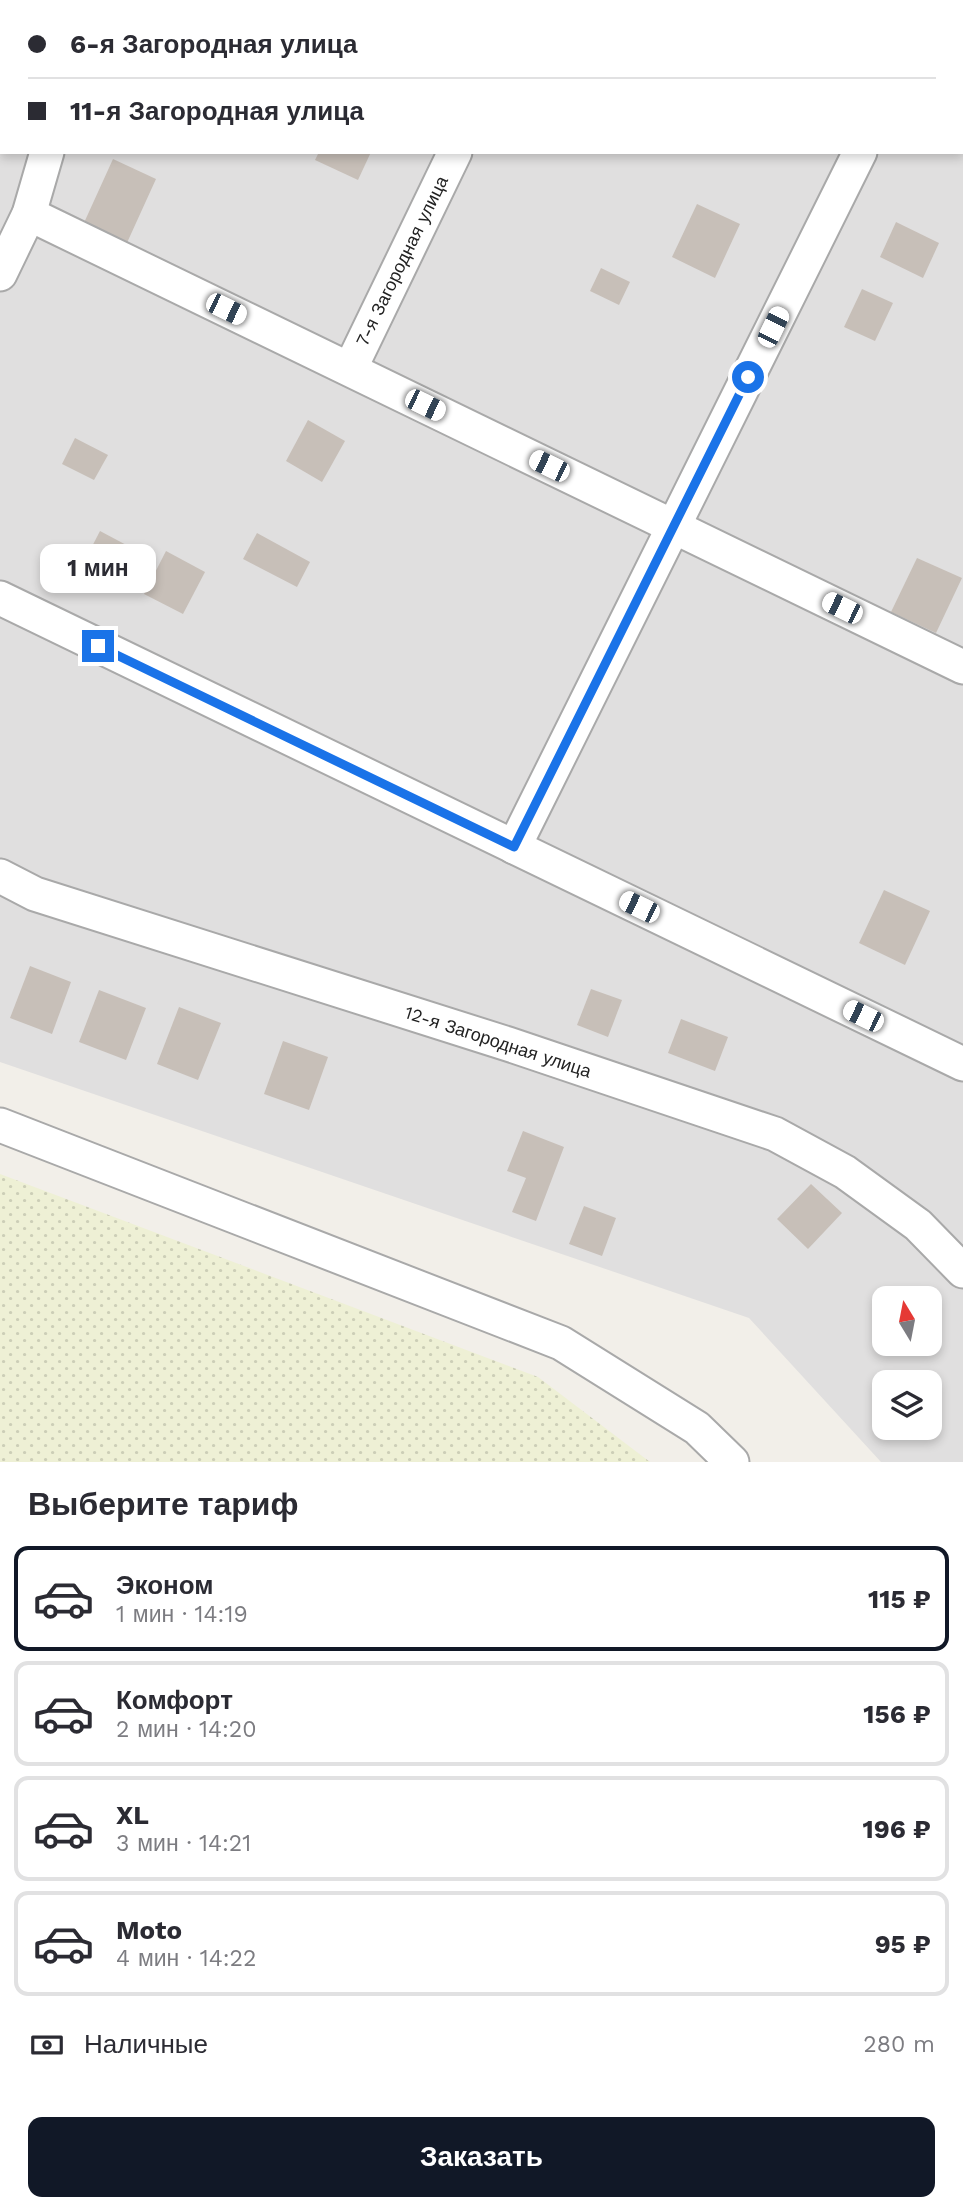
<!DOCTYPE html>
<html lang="ru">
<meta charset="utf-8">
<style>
:root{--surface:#fff;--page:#f7f7f7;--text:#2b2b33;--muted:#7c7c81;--line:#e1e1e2;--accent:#111827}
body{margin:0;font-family:"Work Sans",sans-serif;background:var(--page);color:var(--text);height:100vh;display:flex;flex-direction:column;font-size:26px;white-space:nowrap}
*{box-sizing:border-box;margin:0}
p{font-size:23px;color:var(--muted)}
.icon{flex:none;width:38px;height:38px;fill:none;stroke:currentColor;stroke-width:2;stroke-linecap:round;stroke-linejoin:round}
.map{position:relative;height:1462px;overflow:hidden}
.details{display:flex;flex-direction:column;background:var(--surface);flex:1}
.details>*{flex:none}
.banner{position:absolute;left:0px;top:0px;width:964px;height:154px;box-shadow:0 4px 10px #0003;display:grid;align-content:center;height:154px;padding:0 28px;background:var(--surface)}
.needle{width:46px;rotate:350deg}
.tools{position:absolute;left:872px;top:1286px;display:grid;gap:14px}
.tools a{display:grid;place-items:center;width:70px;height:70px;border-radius:14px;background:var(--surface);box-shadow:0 4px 10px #0003;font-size:35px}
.end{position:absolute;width:32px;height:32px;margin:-16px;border:9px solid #1a73e8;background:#fff;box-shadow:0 0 0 4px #fff}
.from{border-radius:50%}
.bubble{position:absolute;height:49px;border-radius:14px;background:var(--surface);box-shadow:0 4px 10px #0003;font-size:23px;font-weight:700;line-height:49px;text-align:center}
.car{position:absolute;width:21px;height:42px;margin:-21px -10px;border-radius:9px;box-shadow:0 0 5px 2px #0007;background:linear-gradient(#fff 24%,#345 0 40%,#fff 0 76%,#345 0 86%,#fff 0)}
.banner b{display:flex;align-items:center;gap:24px;height:66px;font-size:26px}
.banner b+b{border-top:2px solid var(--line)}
.banner i{width:18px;height:18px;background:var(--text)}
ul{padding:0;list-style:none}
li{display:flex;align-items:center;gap:21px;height:105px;margin:0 14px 10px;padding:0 14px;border:4px solid var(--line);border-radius:14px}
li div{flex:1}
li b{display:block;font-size:26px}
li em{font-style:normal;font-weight:700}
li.selected{border-color:var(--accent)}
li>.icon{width:63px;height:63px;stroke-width:1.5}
h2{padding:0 28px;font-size:32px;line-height:84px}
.pay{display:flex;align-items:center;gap:18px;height:77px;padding:0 28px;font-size:26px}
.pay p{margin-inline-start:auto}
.primary-button{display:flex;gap:14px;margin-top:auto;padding:14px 28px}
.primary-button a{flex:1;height:80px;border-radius:14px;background:var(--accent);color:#fff;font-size:28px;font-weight:700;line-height:80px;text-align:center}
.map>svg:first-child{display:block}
.residential{fill:#e0dfdf;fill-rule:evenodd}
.farmland{fill:url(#farmland-dots)}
.building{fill:#c7bfb8}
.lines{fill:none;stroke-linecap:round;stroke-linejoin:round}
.minor-casing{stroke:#a9a9a9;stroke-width:37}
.minor{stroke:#fff;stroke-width:33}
.route{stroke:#1a73e8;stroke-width:9}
.labels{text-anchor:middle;stroke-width:6;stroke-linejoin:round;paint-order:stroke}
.street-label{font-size:18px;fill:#222;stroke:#fff}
</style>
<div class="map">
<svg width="963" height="1462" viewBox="0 0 963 1462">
<defs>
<pattern id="farmland-dots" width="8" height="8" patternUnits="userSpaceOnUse" patternTransform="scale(1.75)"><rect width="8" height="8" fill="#eef0d5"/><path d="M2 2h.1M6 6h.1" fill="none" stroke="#ccceb7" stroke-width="1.8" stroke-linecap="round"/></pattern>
</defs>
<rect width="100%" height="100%" fill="#f2efe9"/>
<path class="residential" d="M0,0h963v1462h-82l-132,-144 -749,-256zM2,2h960v150h-960zM884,1298h45v46h-45zM884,1382h45v46h-45z"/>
<polygon class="farmland" points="0,1174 538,1377 650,1462 0,1462"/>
<g class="building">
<polygon points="319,152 371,152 358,180 315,160"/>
<polygon points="113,159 156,179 126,245 83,225"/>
<polygon points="697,204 740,224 715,278 672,257"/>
<polygon points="896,222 939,243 923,278 880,257"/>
<polygon points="601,268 630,282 619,305 590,291"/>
<polygon points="862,289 893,303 875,341 844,327"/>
<polygon points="308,420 345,441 322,482 286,461"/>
<polygon points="75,438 108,455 94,480 62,464"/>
<polygon points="100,531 132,548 117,577 85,560"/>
<polygon points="257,533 310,562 297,587 243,559"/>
<polygon points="166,551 205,572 183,614 144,594"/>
<polygon points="917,558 962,578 936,633 891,612"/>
<polygon points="884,890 930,911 905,965 859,943"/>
<polygon points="30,966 71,982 52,1034 10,1018"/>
<polygon points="591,989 622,1000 608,1037 577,1025"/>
<polygon points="99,990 146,1008 126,1060 79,1042"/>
<polygon points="179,1007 221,1023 198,1080 157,1064"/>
<polygon points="681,1019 728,1037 715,1071 668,1053"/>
<polygon points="283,1041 328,1057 309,1110 264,1094"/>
<polygon points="523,1131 564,1147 536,1221 512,1212 526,1178 507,1171"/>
<polygon points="811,1184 842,1213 808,1249 777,1219"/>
<polygon points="584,1206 616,1218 602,1256 569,1244"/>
</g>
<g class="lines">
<g class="minor-casing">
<g id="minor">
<polyline points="122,2 123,0"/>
<polyline points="528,2 529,0"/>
<polyline points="935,2 936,0"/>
<polyline points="29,214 963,667"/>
<polyline points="0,274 29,214 47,152"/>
<polyline points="350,369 455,152"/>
<polyline points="0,598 963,1064"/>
<polyline points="514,847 860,152"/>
<polyline points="0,876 35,894 508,1044 775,1134 845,1172 918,1225 963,1271"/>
<polyline points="0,1125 561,1343 697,1428 732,1462"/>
</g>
</g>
<use href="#minor" class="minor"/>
</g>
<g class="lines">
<polyline class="route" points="98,646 514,847 748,377"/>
</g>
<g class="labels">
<g class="street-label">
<text transform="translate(402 261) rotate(-64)" y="6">7-я Загородная улица</text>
<text transform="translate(498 1042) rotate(18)" y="6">12-я Загородная улица</text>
</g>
</g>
</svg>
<div class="tools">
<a><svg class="needle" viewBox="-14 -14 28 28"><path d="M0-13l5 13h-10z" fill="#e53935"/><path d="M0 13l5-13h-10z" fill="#7c7c81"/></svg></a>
<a><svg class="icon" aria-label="layers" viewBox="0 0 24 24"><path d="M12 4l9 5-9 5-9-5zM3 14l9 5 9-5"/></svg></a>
</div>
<i class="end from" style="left:748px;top:377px"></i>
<i class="end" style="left:98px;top:646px"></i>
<div class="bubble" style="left:40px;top:544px;width:116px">1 мин</div>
<i class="car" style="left:226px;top:309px;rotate:116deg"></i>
<i class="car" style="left:773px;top:327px;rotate:26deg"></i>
<i class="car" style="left:425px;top:405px;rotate:116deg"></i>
<i class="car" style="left:549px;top:466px;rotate:296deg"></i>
<i class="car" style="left:842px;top:608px;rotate:296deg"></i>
<i class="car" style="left:639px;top:907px;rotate:296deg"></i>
<i class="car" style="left:863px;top:1016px;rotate:296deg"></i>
<div class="banner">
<b><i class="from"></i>6-я Загородная улица</b>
<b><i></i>11-я Загородная улица</b>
</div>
</div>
<section class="details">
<h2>Выберите тариф</h2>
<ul>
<li class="selected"><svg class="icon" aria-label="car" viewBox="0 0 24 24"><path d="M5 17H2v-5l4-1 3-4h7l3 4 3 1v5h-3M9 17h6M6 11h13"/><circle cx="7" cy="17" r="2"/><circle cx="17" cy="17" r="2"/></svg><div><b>Эконом</b><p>1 мин · 14:19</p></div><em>115 ₽</em></li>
<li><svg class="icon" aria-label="car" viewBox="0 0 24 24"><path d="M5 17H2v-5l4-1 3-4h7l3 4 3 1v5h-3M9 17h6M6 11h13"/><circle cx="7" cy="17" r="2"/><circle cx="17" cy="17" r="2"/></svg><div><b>Комфорт</b><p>2 мин · 14:20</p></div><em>156 ₽</em></li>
<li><svg class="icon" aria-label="car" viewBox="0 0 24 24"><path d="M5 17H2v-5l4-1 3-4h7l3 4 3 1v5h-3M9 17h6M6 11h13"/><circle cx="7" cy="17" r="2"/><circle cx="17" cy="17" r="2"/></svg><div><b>XL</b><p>3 мин · 14:21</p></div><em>196 ₽</em></li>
<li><svg class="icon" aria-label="car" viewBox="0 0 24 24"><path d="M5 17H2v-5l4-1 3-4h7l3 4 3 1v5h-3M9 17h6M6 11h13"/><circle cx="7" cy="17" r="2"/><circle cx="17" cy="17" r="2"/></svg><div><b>Moto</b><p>4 мин · 14:22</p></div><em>95 ₽</em></li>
</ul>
<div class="pay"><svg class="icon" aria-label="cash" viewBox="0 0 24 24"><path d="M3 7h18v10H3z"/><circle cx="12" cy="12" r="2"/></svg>Наличные<p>280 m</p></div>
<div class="primary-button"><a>Заказать</a></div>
</section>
